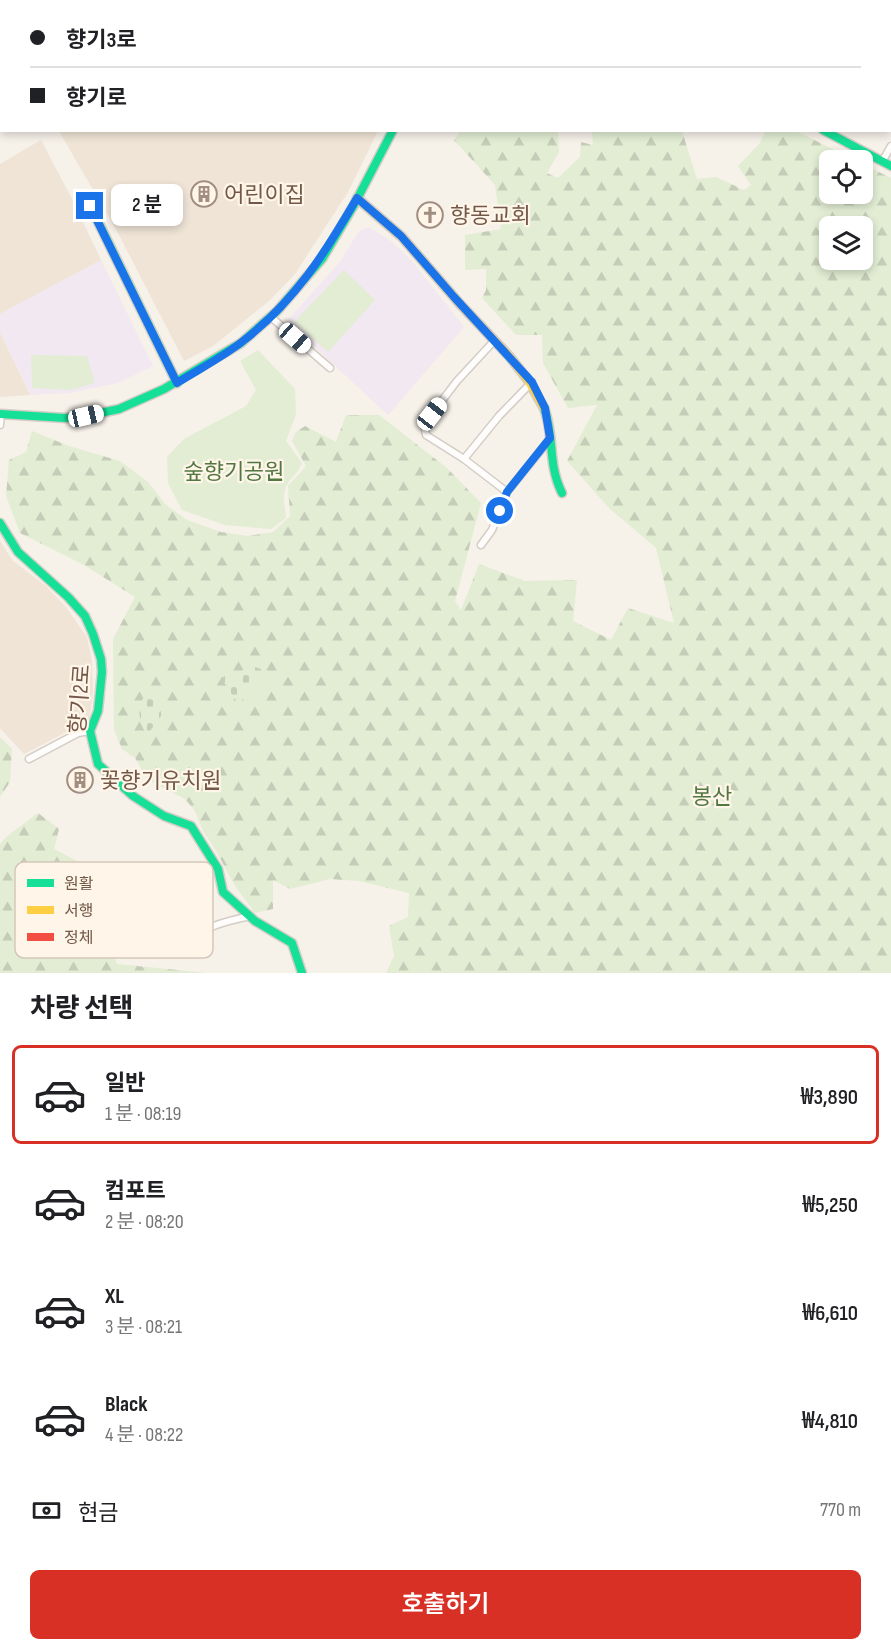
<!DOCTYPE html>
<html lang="ko">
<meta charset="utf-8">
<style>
:root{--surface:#fff;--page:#f2f2f2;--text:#202124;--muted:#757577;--line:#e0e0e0;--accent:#d93025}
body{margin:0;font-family:"Sofia Sans Condensed","Noto Sans KR",sans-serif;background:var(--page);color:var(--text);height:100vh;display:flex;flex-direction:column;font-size:22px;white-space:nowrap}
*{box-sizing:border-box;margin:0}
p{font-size:20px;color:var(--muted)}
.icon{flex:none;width:33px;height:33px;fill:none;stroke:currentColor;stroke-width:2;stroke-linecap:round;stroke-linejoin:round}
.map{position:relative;height:973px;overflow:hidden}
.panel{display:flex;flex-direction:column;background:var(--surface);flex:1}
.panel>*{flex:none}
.banner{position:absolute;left:0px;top:0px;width:891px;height:132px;box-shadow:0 3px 9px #0003;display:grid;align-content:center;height:132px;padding:0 30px;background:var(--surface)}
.fabs{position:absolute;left:819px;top:150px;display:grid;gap:12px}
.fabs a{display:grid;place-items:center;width:54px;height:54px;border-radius:9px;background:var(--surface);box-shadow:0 3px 9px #0003;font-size:30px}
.end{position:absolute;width:27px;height:27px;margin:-14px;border:8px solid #1a73e8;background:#fff;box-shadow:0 0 0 3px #fff}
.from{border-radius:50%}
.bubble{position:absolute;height:42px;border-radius:9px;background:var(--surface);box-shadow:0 3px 9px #0003;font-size:20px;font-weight:600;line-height:42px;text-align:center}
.car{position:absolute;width:18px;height:36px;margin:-18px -9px;border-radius:8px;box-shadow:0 0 4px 2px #0007;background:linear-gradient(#fff 24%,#345 0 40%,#fff 0 76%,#345 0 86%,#fff 0)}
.banner b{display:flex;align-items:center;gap:21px;height:57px;font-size:22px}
.banner b+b{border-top:2px solid var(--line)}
.banner i{width:15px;height:15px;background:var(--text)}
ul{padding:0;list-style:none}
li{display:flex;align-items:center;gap:18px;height:99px;margin:0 12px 9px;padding:0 18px;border:3px solid transparent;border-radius:9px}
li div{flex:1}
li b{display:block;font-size:22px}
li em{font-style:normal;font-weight:600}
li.active{border-color:var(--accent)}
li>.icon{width:54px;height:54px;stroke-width:1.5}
h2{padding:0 30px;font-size:27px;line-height:72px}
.pay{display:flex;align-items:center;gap:15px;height:66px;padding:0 30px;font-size:22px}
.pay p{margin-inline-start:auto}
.cta{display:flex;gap:12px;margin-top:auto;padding:12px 30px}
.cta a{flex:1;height:69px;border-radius:9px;background:var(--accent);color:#fff;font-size:24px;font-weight:600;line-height:69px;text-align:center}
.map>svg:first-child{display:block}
.residential{fill:#efe4d6}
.education{fill:#f2e8f1}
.forest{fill:url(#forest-firs);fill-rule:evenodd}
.cemetery{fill:url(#cemetery-stones)}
.green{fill:#e2edd4}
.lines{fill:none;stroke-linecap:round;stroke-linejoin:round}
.stream{stroke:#cbe4e6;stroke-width:2}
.street-casing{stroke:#d4cdc6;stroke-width:9}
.fast-casing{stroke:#d5cdc6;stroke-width:11}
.slow-casing{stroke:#d5cdc6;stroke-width:11}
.jam-casing{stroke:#d5cdc6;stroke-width:11}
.street{stroke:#fefdfc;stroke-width:6}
.fast{stroke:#16e098;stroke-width:8}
.slow{stroke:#ffcf43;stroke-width:8}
.jam{stroke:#f24e42;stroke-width:8}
.route{stroke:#1a73e8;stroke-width:8}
.labels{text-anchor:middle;stroke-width:4.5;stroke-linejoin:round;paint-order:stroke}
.poi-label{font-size:22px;fill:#735849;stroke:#fff6e9;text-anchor:start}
.park-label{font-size:22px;fill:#527842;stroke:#fff6e9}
.street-label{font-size:22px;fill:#735849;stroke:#fff6e9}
.key{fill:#fff6e9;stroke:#d5c7b9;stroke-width:1.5}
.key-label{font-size:16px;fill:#735849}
</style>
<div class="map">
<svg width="891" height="973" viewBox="0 0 891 973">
<defs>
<pattern id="forest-firs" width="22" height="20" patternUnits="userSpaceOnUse" patternTransform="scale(1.5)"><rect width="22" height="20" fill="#e2edd4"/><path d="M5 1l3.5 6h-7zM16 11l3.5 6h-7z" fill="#c5cdb8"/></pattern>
<pattern id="cemetery-stones" width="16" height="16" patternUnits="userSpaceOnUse" patternTransform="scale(1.5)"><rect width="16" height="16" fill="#e2edd4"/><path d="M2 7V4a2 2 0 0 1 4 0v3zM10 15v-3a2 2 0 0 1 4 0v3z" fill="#c5cdb8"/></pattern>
</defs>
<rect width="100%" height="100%" fill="#f6f1e9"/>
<g class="residential">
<polygon points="59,131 378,131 348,192 295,274 269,301 213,346 184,361 118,233"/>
<polygon points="41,140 73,201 101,260 0,314 0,164"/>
<polygon points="0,332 30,395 0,397"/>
<polygon points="0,541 13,561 45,585 65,606 87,637 92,661 93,694 89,720 24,754 0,728"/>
</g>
<g class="education">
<polygon points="369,227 392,242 412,261 464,327 388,415 287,321 340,262 359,231"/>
<polygon points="101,260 153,366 118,383 69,393 30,395 0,332 0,314"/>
</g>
<g class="forest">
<path d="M514,130l19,2 1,-1h24l1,21 -12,21 11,5 22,-21 1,-15 12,3 -1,-14h90l15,48 19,-2 28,13 7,-5 -13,-19 22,-23 5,-12h31l59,29h-25v34h32l1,-30 28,14v795h-505l8,-17 -5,-30 19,-9 1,-24 -50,-12 -29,-2 -40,10 -17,-9v29l-18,4 -20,-27 -20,-37 -12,-18 -8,-20 -10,-12 -37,-19 -13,-22 -13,-9 -8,-19 -1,-91 22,-42 -51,-32 -64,-32 -14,-37 3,-36 17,-8 6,-21 37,15 51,15 28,21 17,22 22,16 34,12 27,4 25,-4 17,-16 -2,-30 18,-20 -14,-25 4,-9 9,-6 31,16 10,-27h33l68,53 34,35 -26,98 6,9 18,-46 46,17 52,-1 -4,41 38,19 17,-32 46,15 -18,-75 -47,-40 -42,-47 30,-56 -29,3 -25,-45 -1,-28h-26l-34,-37 4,-8v-21l-21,1v-35l36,-6 -6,-44 -41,-45 7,-9zM830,226h32v34h-32z"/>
<polygon points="0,737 12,749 10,782 0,797"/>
<polygon points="38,813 59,829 54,849 110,878 100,921 117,964 207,973 0,973 0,844 6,837"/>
</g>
<g class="cemetery">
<path d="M252,666l12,4 3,7 -5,8 -15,5 -6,12h-4l-15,-23 3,-4c18,0 13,-5 27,-9z"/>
<path d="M144,697l12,4 5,7v8l-11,15 -6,-1c-4,-7 -5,-17 -5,-25z"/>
</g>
<g class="green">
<polygon points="344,270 375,300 328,352 294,322"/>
<path d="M258,350l37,39 1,25 -10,27 16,22c-5,11 -8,12 -14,20 -7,10 -3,24 -2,35l-15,11 -46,-4 -43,-15 -14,-27 -1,-26 17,-18 62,-33 10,-16 -16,-29z"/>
<polygon points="31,355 87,356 95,383 71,390 32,388"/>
</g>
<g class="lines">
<g class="stream">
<polyline points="167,2 169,0"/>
<polyline points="0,131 2,130"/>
</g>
<g class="street-casing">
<g id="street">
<polyline points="775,0 775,2"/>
<polyline points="882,162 891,146"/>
<polyline points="272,318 330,368"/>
<polyline points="494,341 457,381 424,424 426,435 464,459 507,492 550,439"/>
<polyline points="0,425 1,414"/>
<polyline points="464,459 499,416 532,382"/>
<polyline points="481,545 492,530 507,492"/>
<polyline points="29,759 78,733 90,731"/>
<path d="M188,950c11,-25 38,-28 62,-34"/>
</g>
</g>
<g class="fast-casing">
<g id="fast">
<polyline points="543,2 546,0"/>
<polyline points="823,130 891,166"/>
<polyline points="85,195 177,383"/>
<path d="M544,408c11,28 3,55 18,85"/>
<polyline points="0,414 65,418 86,416 119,409 164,389 241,343 277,311 322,259 354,205 393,130"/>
<polyline points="0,523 18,552 68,597 85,616 93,634 101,659 102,672 98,711 90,731 98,764 133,796 164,816 191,826 218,869 223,892 255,921 292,943 302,973"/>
</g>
</g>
<g class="slow-casing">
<polyline id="slow" points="357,198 402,237 460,304 509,356 528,380 544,408"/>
</g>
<g class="jam-casing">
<polyline id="jam" points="397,0 397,2"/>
</g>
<use href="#street" class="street"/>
<use href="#fast" class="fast"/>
<use href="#slow" class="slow"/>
<use href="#jam" class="jam"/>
</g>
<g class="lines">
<path class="route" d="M90,206l87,177c22,-14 46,-26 66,-42 52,-40 82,-88 114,-143l44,38 53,61 78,85 13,26 5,30 -43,54 -7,19"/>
</g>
<defs>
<g id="building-ring" transform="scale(1.35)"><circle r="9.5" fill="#fff6e9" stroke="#a18e81" stroke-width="1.5"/><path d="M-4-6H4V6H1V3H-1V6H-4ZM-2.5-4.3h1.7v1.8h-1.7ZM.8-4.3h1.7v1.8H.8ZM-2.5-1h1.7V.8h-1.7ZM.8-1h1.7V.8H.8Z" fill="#a18e81"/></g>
<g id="church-ring" transform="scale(1.35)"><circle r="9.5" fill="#fff6e9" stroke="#a18e81" stroke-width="1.5"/><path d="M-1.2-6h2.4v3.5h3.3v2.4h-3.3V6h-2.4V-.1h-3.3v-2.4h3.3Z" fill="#a18e81"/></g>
</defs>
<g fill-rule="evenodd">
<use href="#building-ring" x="204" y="194"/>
<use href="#church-ring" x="430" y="215"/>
<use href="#building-ring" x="80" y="780"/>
</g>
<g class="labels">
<g class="poi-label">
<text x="224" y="202">어린이집</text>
<text x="450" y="223">향동교회</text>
<text x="100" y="788">꽃향기유치원</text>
</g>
<g class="park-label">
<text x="234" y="479">숲향기공원</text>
<text x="712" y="804">봉산</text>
</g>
<g class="street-label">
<text transform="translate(79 699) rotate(-86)" y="8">향기2로</text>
</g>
</g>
<rect x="15" y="862" width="198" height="96" rx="9" class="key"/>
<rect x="27" y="879" width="27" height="8" fill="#16e098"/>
<rect x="27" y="906" width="27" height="8" fill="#ffcf43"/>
<rect x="27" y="933" width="27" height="8" fill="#f24e42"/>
<g class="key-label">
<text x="64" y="889">원활</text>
<text x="64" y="916">서행</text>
<text x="64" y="943">정체</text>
</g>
</svg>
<div class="fabs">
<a><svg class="icon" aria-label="locate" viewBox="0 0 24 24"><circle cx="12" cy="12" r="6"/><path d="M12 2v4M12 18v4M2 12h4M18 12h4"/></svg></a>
<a><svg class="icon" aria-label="layers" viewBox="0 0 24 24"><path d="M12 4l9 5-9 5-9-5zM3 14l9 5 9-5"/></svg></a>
</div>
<i class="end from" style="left:500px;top:511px"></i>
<i class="end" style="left:90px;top:206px"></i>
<div class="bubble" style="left:111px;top:184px;width:72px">2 분</div>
<i class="car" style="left:295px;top:338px;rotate:131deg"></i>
<i class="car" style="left:432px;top:414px;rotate:38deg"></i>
<i class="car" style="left:86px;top:416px;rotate:77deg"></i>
<div class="banner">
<b><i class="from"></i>향기3로</b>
<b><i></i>향기로</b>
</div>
</div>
<section class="panel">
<h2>차량 선택</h2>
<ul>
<li class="active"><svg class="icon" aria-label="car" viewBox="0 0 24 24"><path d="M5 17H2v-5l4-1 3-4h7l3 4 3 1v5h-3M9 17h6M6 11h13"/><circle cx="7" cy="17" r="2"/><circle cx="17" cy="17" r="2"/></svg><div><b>일반</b><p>1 분 · 08:19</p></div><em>₩3,890</em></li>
<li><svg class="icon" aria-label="car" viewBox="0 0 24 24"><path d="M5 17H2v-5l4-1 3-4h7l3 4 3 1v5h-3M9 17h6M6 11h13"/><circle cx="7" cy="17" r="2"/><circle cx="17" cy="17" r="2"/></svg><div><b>컴포트</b><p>2 분 · 08:20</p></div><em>₩5,250</em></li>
<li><svg class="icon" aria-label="car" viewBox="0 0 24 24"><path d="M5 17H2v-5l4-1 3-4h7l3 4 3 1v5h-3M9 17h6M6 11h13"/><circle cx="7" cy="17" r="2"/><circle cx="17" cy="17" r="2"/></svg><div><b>XL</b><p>3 분 · 08:21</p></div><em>₩6,610</em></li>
<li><svg class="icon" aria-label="car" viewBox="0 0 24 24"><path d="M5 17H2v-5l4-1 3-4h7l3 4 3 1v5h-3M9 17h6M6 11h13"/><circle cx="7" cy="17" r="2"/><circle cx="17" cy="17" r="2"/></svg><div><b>Black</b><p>4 분 · 08:22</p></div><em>₩4,810</em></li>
</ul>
<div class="pay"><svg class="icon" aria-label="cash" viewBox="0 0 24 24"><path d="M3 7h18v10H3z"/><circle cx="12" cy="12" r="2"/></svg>현금<p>770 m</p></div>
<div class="cta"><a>호출하기</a></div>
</section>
